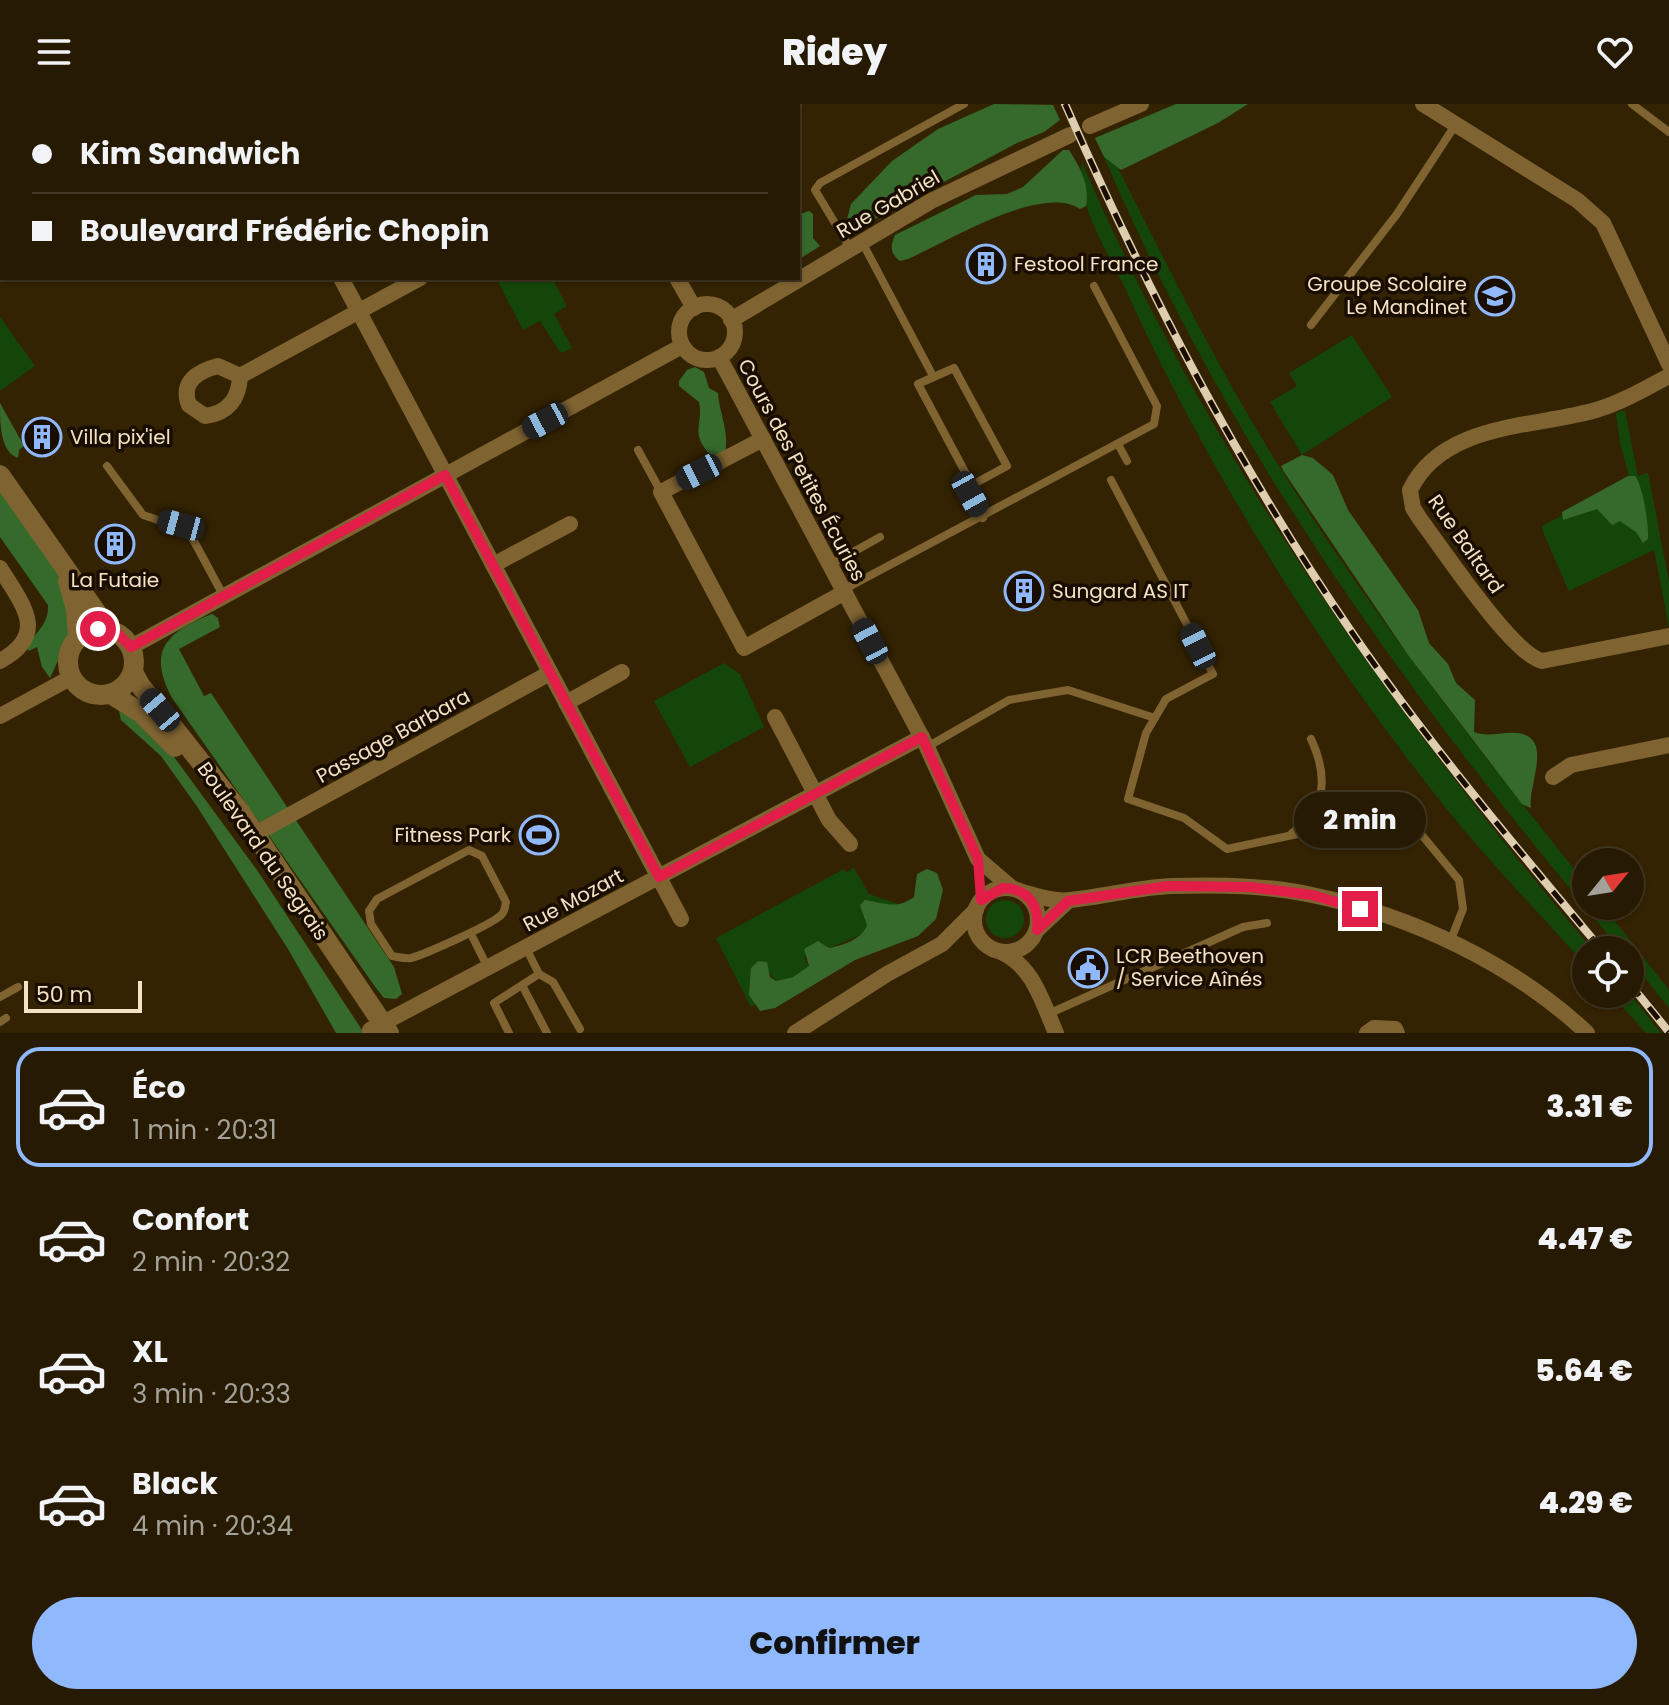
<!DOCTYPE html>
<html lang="fr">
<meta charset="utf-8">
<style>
:root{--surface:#271a02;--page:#2f230c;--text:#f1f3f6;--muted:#a4a199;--line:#433824;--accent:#8fb8fd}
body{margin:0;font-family:Poppins,sans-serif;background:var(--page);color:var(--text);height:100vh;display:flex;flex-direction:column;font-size:30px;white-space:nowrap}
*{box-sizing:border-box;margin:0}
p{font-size:26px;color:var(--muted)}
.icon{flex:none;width:44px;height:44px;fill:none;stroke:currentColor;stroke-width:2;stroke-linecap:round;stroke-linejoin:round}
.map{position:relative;height:929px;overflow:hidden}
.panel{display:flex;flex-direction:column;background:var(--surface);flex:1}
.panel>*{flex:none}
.top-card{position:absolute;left:0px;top:0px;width:800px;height:176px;box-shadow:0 2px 6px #0004,0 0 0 2px var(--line);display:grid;align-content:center;height:176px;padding:0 32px;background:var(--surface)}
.needle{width:52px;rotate:60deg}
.controls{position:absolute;left:1572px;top:744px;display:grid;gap:16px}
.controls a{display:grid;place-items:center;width:72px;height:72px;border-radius:50%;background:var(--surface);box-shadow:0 2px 6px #0004,0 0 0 2px var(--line);font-size:40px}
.scale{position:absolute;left:24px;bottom:20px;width:118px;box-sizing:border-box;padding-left:8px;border:4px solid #f4e2c4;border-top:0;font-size:22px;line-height:28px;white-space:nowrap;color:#f4e2c4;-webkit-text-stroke:6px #190d00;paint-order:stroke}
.end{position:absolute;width:36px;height:36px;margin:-18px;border:10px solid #e11d48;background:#fff;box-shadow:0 0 0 4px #fff}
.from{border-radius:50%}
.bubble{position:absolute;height:56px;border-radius:28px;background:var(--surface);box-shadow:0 2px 6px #0004,0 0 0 2px var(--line);font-size:26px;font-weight:800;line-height:56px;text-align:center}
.car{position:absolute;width:24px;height:48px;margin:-24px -12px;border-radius:10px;box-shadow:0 0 6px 2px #0007;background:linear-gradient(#222 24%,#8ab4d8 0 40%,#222 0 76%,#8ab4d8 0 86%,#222 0)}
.top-card b{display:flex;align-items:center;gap:28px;height:76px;font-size:30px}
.top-card b+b{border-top:2px solid var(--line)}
.top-card i{width:20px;height:20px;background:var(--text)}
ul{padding:14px 0 0;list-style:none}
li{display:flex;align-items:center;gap:24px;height:120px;margin:0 16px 12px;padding:0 16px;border:4px solid transparent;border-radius:24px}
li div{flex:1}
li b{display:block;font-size:30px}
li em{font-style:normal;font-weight:800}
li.selected{border-color:var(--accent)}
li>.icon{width:72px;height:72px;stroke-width:1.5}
.cta{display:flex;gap:16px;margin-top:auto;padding:16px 32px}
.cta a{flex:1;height:92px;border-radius:48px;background:var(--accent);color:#111;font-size:32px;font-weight:800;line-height:92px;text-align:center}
header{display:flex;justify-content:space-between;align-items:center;height:104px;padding:0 32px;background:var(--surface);font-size:36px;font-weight:800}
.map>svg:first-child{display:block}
.green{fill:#144609}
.forest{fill:#356a2b}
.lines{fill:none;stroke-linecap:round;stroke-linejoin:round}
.service{stroke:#7f6331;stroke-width:8}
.minor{stroke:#7f6331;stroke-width:16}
.tertiary{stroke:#7f6331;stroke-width:20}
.rail-casing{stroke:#dfcdaf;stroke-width:8}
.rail{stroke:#190d00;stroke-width:5;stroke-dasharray:15;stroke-linecap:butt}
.route{stroke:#e11d48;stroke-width:10}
.labels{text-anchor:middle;stroke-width:7;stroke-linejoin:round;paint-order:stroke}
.street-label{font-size:20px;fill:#f4e2c4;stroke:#190d00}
.poi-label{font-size:20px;fill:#f4e2c4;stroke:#190d00;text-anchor:start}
</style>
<header><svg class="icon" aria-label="menu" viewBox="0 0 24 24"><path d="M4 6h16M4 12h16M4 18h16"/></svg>Ridey<svg class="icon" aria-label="heart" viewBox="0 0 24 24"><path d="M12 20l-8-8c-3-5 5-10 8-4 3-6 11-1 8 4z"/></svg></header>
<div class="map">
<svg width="1669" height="929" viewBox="0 0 1669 929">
<rect width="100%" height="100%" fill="#342302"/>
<g class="green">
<path d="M1104,53l11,5c49,97 97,195 154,288 94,153 205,294 317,434v22h17l66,84v18l-39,-48v-10h-9c-209,-248 -388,-493 -517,-793z"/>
<path d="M1082,58c126,295 305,544 511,788h-7v16c-48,-55 -100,-107 -145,-164 -124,-157 -234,-333 -317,-516 -17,-36 -49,-83 -42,-124z"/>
<polygon points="496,174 552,174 567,202 554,210 572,244 561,249 540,217 523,226"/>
<polygon points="0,213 35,262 0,287"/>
<polygon points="1352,231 1392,293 1302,351 1270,298 1297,282 1289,269"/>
<polygon points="1625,306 1638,372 1648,369 1669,478 1669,523 1654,446 1569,487 1543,428 1542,422 1630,376 1620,339 1616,309"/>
<polygon points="724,559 740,570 764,623 690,663 654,597"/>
<polygon points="854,764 869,790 898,800 896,803 874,797 863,814 868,822 863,830 829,844 818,837 804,854 809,862 793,873 776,877 767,865 751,879 749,891 756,900 751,903 716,834 844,765 846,768"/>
<circle cx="1005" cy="815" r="19"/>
<polygon points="1611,890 1630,890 1661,929 1646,929"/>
</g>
<g class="forest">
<polygon points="994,0 1053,1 1060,16 1044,28 1017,39 863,121 856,125 846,119 851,100 892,57 938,25"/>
<polygon points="1176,0 1248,0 1218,19 1121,66 1104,53 1095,34"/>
<path d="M1063,46h6c11,17 21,35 17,56l-6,3c-38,-26 -133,33 -172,50l-8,2c-10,-8 -10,-14 -5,-26l81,-40 31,-1 16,-7z"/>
<polygon points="809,107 813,110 813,134 820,142 798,156 798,111"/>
<path d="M695,263l9,5 5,16 9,5c1,18 12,42 7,59l-12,5c-25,-23 -9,-32 -14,-55l-20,-16v-5l8,-11z"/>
<path d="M0,299l24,43 -5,4 -1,8c-18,-6 -18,-35 -18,-55z"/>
<path d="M1302,351l11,3 20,17 15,35 70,100 11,33 19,21 8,19 19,17 -1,32c16,6 27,-1 43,1 38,4 10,53 14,75l-9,-4 -114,-149 -124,-183 -3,-6z"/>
<path d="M1628,372h7c8,9 14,50 13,63l-5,4 -7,-11 -16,-11 -8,4 -15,-16 -34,11 -1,-8z"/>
<path d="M0,385l62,91 5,13 2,44 -19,41 -8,-11 -5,-20 -8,4 -2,-3c7,-16 22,-22 21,-43l-48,-68z"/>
<path d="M212,510l6,4 2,9 -41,22 25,47 7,-3 183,274 8,27 -6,5 -12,-1 -8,-10 -204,-290c-25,-47 -6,-66 40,-84z"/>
<polygon points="119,607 132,612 166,642 257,766 364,929 336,929 288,845 196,701 161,652 121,616"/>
<path d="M927,765l10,4 6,17 -7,29 -18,17 -63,24 -80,48 -15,3 -11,-16 2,-27 7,-7 9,1 3,15 6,4 17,-4 16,-11 -5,-17 14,-8 11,7c15,-3 31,-8 38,-22l-7,-21 5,-5c22,3 30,10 49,-3l3,-23z"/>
</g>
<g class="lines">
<g class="service">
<polyline points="1632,0 1669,28"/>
<polyline points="862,138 933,272"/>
<polyline points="850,144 815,86 820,79 964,0"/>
<polyline points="1311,221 1397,110 1456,20"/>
<polygon points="954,264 1007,362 972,381 918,280"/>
<polyline points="1118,340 1127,357"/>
<polyline points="638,346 661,388"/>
<polyline points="107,362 143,411 188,426 223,491"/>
<polyline points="1111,376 1213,570 1166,595 1146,629 1128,695 1184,714 1227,745 1387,711 1411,718 1459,776 1463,805 1450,838"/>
<polyline points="972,381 970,390 983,414"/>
<polyline points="830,461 880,433"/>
<polyline points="843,486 1154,320 1157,302 1094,182"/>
<polyline points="927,643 1009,596 1068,586 1155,614"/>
<path d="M1292,729c35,-25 36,-57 19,-94"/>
<path d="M469,746l13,6 24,46c-1,4 -1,9 -4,12 -6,9 -79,41 -91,44 -7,1 -12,-1 -19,-2l-21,-32 -2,-13 8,-12z"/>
<polyline points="471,830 488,864"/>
<polyline points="526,844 539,870 553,878 580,925"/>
<polyline points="523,883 547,929"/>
<polyline points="0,893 18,883"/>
<polyline points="1048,910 1243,823 1267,819"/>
<polyline points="0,918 6,914"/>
<polyline points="509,929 494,899 539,870"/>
</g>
<g class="minor">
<polyline points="178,0 180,2"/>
<polyline points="585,0 586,2"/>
<polyline points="1423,0 1577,96 1603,119 1669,260"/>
<polyline points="45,2 46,0"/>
<polyline points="379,2 382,0"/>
<polyline points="0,11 2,13"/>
<polyline points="1090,22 1141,0"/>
<polyline points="0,56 2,54"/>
<polyline points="341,174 681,815"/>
<polyline points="677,174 694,204"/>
<circle cx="707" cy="228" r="28"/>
<polyline points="731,216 931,97 1070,31"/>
<polyline points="719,253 927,643 978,755 1012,784"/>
<path d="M218,262l22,10c-1,22 -11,37 -35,40l-16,-11c-9,-23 9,-34 29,-39z"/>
<polyline points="240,272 420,174"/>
<path d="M1669,272c-23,12 -48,27 -73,34 -62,18 -153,12 -186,80l3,18 7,11c22,29 92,135 122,142l127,-25"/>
<polyline points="763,335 661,388 744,544 845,488"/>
<polyline points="493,461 570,420"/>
<path d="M0,464c22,36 50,66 0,93"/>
<polyline points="131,543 682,242"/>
<polyline points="566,599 622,568"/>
<polyline points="0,612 72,573"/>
<polyline points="775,613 829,716 850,740"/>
<polyline points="1553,673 1571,661 1669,641"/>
<polyline points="255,730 550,569"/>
<circle cx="1006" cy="816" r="32"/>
<path d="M1022,788c15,4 33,10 48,8 34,-3 68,-13 103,-14 46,-1 94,-1 139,9 98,20 202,69 275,138"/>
<polyline points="1037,826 1068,797"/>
<path d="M1001,848c33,15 41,50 55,81"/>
<polyline points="370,926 922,633"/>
<polyline points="795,929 887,870 942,840 976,806"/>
<polyline points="1367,929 1374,924 1395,925 1397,929"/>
</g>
<g class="tertiary">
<polyline points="0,371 108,525"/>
<polyline points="68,477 76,505 78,534"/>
<circle cx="101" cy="558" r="33"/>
<polyline points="133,568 140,581 241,709 389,929"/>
<polyline points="111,590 141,609 175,643"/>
</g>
<g class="rail-casing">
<g id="rail">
<path d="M1065,0c81,184 172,361 286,527 76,111 164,215 251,319"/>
<polyline points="1630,880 1669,928"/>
</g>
</g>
<use href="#rail" class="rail"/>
</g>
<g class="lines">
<path class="route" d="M98,525l19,4 14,14 314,-172 214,402 263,-140 56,122 3,41 22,-12c25,0 37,18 34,42l31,-29 100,-15 82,1 62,8 48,14"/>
</g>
<defs>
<g id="building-ring" transform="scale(2)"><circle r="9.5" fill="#190d00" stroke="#8fb8fd" stroke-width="1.5"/><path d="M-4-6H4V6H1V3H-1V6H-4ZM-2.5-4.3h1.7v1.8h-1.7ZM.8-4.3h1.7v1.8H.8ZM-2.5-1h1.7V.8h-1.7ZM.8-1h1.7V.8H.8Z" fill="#8fb8fd"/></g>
<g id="school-ring" transform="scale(2)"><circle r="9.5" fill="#190d00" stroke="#8fb8fd" stroke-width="1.5"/><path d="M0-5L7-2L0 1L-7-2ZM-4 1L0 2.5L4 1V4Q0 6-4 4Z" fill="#8fb8fd"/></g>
<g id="stadium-ring" transform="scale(2)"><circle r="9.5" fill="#190d00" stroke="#8fb8fd" stroke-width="1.5"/><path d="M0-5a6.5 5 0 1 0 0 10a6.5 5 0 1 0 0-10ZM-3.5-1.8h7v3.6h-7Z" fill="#8fb8fd"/></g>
<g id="civic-ring" transform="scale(2)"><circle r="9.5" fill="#190d00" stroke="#8fb8fd" stroke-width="1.5"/><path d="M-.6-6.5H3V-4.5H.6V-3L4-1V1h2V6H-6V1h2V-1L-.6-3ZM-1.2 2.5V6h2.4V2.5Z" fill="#8fb8fd"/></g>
</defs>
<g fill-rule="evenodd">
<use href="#building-ring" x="986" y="160"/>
<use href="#school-ring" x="1495" y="192"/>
<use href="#building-ring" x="42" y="333"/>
<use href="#building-ring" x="115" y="440"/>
<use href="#building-ring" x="1024" y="487"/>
<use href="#stadium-ring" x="539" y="731"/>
<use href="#civic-ring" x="1088" y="864"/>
</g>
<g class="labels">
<g class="street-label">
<text transform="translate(888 100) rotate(-30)" y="7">Rue Gabriel</text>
<text transform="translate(802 366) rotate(62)" y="7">Cours des Petites Écuries</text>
<text transform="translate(1466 440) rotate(55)" y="7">Rue Baltard</text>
<text transform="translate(393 632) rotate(-29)" y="7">Passage Barbara</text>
<text transform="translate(263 747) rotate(55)" y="7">Boulevard du Segrais</text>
<text transform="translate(573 796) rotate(-28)" y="7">Rue Mozart</text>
</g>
<g class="poi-label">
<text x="1014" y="167">Festool France</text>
<text x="1467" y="187" text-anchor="end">Groupe Scolaire<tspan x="1467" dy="23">Le Mandinet</tspan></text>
<text x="70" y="340">Villa pix'iel</text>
<text x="115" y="483" text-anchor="middle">La Futaie</text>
<text x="1052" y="494">Sungard AS IT</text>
<text x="511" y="738" text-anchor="end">Fitness Park</text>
<text x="1116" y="859">LCR Beethoven<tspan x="1116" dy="23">/ Service Aînés</tspan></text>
</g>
</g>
</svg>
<div class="controls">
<a><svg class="needle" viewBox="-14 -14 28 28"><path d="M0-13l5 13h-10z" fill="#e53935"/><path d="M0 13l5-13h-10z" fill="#a4a199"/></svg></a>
<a><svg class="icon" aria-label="locate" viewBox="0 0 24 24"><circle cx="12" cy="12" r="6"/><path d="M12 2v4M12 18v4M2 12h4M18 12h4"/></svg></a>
</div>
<div class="scale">50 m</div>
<i class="end from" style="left:98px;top:525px"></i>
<i class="end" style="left:1360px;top:805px"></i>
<div class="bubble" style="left:1294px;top:688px;width:132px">2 min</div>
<i class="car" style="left:545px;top:317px;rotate:242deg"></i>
<i class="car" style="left:699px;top:368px;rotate:243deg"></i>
<i class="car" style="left:970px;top:390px;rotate:151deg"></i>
<i class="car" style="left:181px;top:421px;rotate:285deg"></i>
<i class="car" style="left:870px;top:537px;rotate:332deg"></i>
<i class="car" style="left:1198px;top:542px;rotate:333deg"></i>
<i class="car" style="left:160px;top:606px;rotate:320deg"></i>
<div class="top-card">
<b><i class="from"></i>Kim Sandwich</b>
<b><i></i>Boulevard Frédéric Chopin</b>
</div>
</div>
<section class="panel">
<ul>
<li class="selected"><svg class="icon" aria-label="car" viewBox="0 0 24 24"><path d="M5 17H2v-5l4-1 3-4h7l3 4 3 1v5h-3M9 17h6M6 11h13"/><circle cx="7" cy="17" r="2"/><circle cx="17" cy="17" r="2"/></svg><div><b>Éco</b><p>1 min · 20:31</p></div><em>3.31 €</em></li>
<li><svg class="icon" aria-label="car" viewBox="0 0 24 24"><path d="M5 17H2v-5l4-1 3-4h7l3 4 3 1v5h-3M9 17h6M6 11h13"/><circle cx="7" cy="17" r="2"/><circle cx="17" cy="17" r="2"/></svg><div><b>Confort</b><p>2 min · 20:32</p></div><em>4.47 €</em></li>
<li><svg class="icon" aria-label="car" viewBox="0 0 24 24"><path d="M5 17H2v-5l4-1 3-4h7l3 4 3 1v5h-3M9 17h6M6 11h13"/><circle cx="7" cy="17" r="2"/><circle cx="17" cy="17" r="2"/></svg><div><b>XL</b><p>3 min · 20:33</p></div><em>5.64 €</em></li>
<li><svg class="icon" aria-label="car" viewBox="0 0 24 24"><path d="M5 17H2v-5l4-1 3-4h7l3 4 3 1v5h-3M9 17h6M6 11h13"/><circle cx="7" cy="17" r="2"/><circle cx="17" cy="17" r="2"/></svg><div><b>Black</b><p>4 min · 20:34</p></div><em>4.29 €</em></li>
</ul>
<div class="cta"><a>Confirmer</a></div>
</section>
